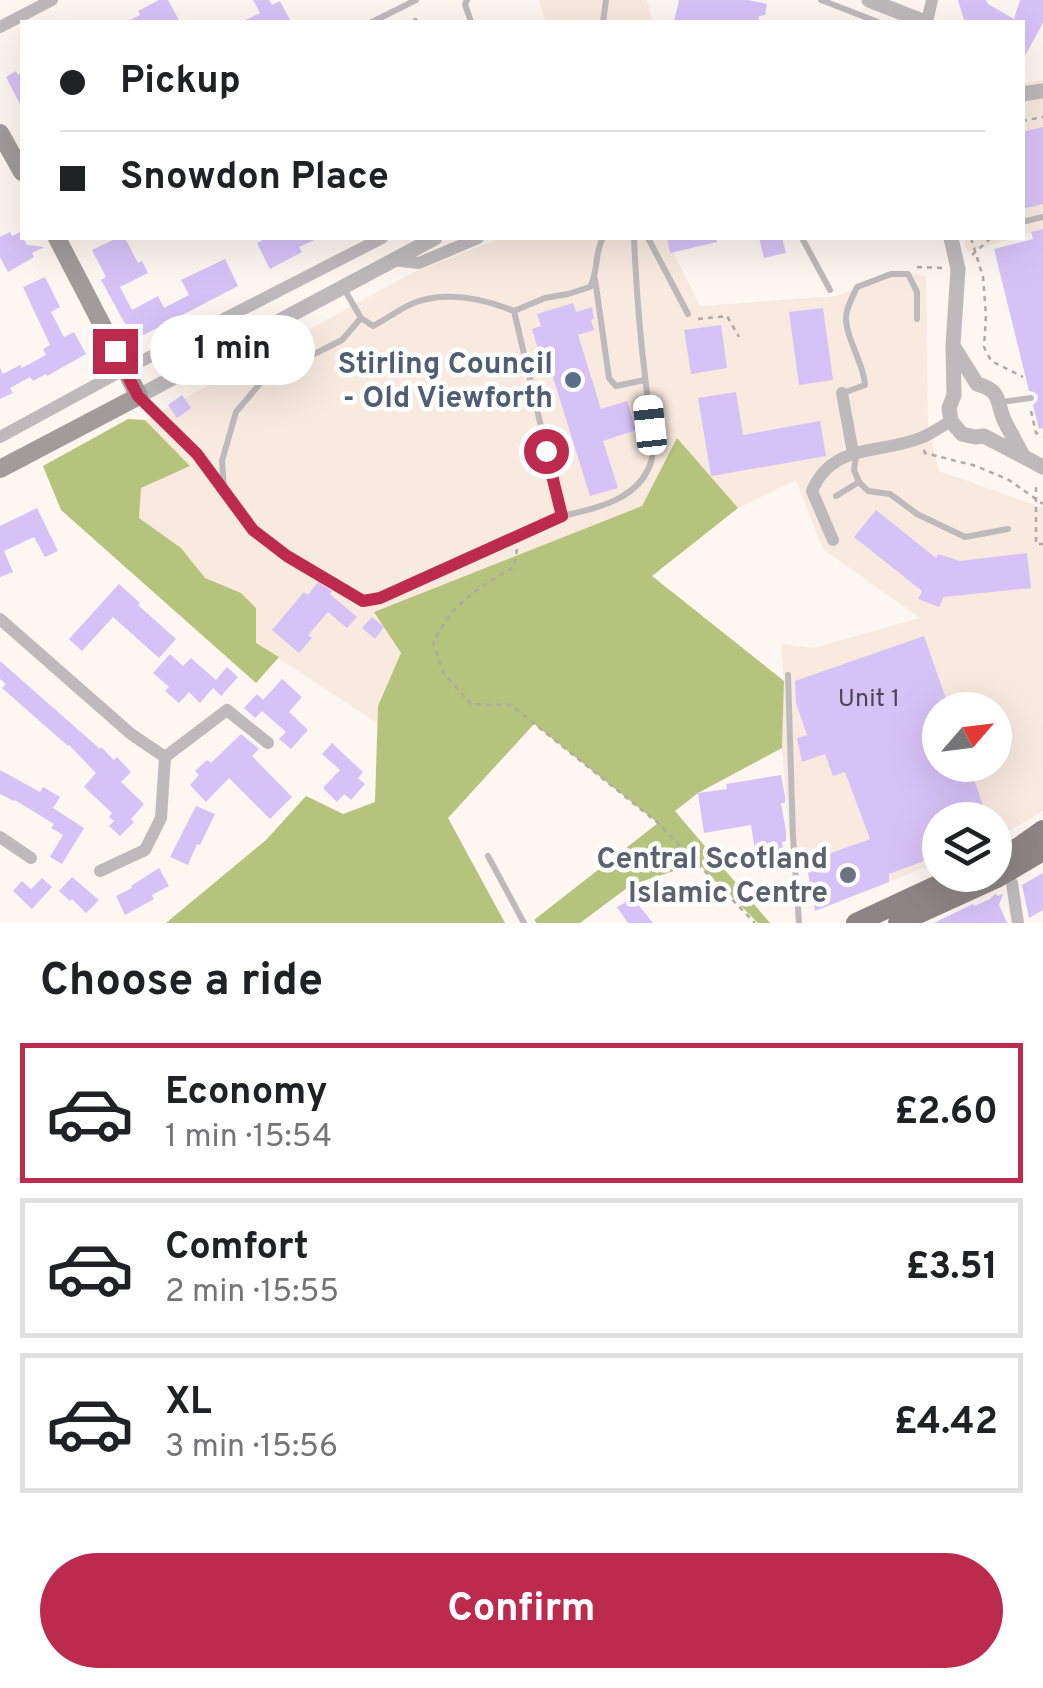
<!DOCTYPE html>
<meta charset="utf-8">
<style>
:root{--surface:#fff;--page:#f6f6f6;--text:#202124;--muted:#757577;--line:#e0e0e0;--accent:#bc2b4d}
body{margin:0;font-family:Overpass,sans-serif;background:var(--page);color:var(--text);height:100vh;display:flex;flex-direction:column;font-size:38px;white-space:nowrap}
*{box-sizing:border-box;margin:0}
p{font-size:32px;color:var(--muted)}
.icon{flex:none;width:55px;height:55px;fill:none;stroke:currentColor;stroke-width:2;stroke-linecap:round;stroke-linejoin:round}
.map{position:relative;height:923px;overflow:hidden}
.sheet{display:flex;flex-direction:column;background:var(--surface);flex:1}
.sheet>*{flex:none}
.hud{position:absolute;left:20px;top:20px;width:1005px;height:220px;border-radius:0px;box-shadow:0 10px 40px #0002;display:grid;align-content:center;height:220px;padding:0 40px;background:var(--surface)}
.needle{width:65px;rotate:62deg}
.tools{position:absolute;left:922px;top:692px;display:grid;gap:20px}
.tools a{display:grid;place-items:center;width:90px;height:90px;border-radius:50%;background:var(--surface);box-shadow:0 10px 40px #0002;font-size:50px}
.end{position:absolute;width:45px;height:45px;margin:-22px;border:12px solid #bc2b4d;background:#fff;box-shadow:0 0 0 5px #fff}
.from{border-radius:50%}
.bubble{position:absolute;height:70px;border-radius:35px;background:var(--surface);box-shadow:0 10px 40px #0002;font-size:32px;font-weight:700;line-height:70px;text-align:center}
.car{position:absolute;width:30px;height:60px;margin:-30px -15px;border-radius:12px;box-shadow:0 0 8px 2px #0007;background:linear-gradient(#fff 24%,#345 0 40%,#fff 0 76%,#345 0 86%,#fff 0)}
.hud b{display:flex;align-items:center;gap:35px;height:95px;font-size:38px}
.hud b+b{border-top:2px solid var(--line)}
.hud i{width:25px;height:25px;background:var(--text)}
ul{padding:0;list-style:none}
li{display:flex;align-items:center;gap:30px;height:140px;margin:0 20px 15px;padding:0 20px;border:5px solid var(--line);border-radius:0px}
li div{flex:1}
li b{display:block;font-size:38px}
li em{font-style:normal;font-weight:700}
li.active{border-color:var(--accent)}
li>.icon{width:90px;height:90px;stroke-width:1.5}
h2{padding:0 40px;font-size:45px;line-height:120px}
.primary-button{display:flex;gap:20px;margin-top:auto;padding:20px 40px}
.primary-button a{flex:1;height:115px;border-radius:60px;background:var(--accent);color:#fff;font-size:40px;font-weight:700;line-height:115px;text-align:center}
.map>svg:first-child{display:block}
.built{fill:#f8eadf;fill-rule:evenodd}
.forest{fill:#b5c37c}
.building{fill:#d7c2f7}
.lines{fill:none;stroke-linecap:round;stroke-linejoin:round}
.path{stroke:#b0aaa5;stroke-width:2.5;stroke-dasharray:5 5;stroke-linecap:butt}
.service{stroke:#beb9ba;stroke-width:6}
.minor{stroke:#beb9ba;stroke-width:12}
.tertiary{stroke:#beb9ba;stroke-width:15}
.secondary{stroke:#a19b9b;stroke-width:18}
.primary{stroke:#8d8585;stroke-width:20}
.route{stroke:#bc2b4d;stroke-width:12}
.service-dot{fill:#5c6f8a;stroke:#fff;stroke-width:4}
.worship-dot{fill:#6b7280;stroke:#fff;stroke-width:4}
.labels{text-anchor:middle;stroke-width:9;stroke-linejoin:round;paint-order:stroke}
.number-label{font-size:25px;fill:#4c4450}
.service-label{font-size:30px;font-weight:bold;fill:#4e5e75;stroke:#fff;text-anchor:end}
.worship-label{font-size:30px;font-weight:bold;fill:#5b616d;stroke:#fff;text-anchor:end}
</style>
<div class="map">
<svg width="1043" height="923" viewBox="0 0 1043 923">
<rect width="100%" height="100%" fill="#fef6f0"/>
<g class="built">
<polygon points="539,0 647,0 653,22 546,22"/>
<polygon points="1043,80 1043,229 1023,235 1023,84"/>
<path d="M501,238h165l34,68 136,-10 68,-25 22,6 2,147 11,47 104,37v303l-48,28v-19h-55v41l-51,21 -14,-45 -69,25 -15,-5 -9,-109 2,-67 -3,-37 33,4 106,-30 -97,-69 -27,-69 -58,28 -61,-69 -35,67 -267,106 26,41 -23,53 -1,17 -121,-80 -15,-50 -36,-15 -24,-30 -42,-30 2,-30 49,-22 -45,-46 265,-146zM940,710h55v55h-55z"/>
<polygon points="964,238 1016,238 967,252"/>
</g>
<g class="forest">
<polygon points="128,419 145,420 190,466 141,488 139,518 181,548 205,578 241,593 256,608 256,643 279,657 256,683 61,510 43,466"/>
<polygon points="677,438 738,508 652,576 784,681 782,748 698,793 675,811 770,923 758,923 698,863 631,885 580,923 537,923 534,920 658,823 534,724 448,818 505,923 166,923 266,840 306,796 343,814 375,802 378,706 401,653 374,612 642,506"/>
</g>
<g class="building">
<polygon points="159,0 168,0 180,22 126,22 140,15 138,11"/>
<polygon points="253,0 269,0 272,5 280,1 291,22 241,22 260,13"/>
<polygon points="679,0 748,0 767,4 765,15 759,16 758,22 684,22 674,21"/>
<polygon points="958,0 986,0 988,4 1014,19 1020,0 1043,0 1043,23 1022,61 1022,22 968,22 964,20"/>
<polygon points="16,71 18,75 22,73 22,108 6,77"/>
<polygon points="1043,127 1043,204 1022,209 1022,132"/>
<polygon points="1043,229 1043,428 1039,429 1033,405 1037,401 1038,396 1034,392 1029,391 994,249 1033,239 1031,232"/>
<polygon points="10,232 12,236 20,232 27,245 44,247 32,253 34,257 8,272 0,257 0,237"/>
<polygon points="117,238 125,238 138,263 142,261 148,273 120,287 132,310 158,296 164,308 189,295 181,280 225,259 238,286 134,340 101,280 106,277 92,250"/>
<polygon points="267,238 319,238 299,247 302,252 270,269 257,243"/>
<polygon points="667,238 716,238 717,242 670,253"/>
<polygon points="759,238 782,238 786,253 764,258"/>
<polygon points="45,277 60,307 51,312 64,337 74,332 86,354 47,376 46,374 33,381 30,377 10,388 13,393 0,399 0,368 3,374 20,365 22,368 46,355 43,349 50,345 23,287"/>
<polygon points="573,303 576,312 592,307 594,319 591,320 594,330 578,335 601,409 627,401 636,430 603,441 618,488 590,496 547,358 541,359 532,329 541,326 537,314"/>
<polygon points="823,308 833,380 799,385 789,312"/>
<polygon points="721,325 727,368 691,374 684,330"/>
<polygon points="736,392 743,435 820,421 826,456 711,476 698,398"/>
<polygon points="182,395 191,408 177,418 168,405"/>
<polygon points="37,508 58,551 45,557 34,537 4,551 13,572 0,577 0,526"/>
<polygon points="876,510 936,558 938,554 960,561 1027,553 1031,588 944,597 939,607 918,599 922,591 854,537"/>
<polygon points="318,582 332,591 330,594 357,617 347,628 328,612 308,635 312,638 299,653 272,630 304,592 308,595"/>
<polygon points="119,584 140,603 138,605 176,639 159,658 113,617 82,651 69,639"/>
<polygon points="372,617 384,627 375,639 362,628"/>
<polygon points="924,636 950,710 940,710 940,765 969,765 988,820 940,820 940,855 889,874 889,882 815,911 806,862 870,839 845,772 833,776 825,754 802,762 797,738 807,735 796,703 795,681"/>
<polygon points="170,654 183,666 191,658 216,680 227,667 238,677 221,696 213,688 200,703 189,692 179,703 165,691 169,687 153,673"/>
<polygon points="0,661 100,749 101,747 114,760 117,757 131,772 121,782 144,804 131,819 134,822 120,836 109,826 114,821 109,817 112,813 84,787 96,773 69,745 68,746 2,688 6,684 0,679"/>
<polygon points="282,679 302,697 289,712 308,730 291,749 279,739 286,732 262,711 255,718 244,708 257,694 263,700"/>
<polygon points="241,734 259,749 252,756 292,797 270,819 229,778 206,802 190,785 199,775 195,771 207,760 211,763"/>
<polygon points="332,743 363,772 358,778 365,784 351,800 344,794 337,802 323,788 340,770 322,754"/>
<polygon points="0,770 40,792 43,787 60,797 53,808 84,828 62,864 50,857 63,835 51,828 54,824 15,800 14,801 0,794"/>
<polygon points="781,775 785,796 785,803 781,803 786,831 786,841 782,842 785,859 757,864 751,825 704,833 698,793 727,789 726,784"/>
<polygon points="196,806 215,814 200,845 197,844 188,865 170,857"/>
<polygon points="159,868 169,886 152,895 154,899 125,915 116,896 132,888 131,886"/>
<polygon points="1043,873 1043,910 1029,918 1022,885"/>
<polygon points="72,877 99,900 86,913 72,899 70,901 59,891"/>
<polygon points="42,878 52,887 32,909 13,891 22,881 31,889"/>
<polygon points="995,894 998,896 1003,894 999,905 1007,923 934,923 973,904 974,906 990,899"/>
<polygon points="633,898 653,923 628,923 617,907"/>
</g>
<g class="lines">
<g class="path">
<polyline points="1022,121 1043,117"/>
<polyline points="971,238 983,277 986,316 984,347 991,361 1023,377"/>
<polyline points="972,255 991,238"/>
<polyline points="917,267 944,268"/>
<polyline points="698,319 727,316 739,337"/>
<polyline points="1031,411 1036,433 1043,436"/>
<polyline points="924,450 925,453 976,466 1009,480 1043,504"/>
<polyline points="1036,487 1036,544 1043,544"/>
<path d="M517,549l-3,18c-40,24 -58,33 -81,75l11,32 27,30 40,1 147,118 97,100"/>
</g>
<g class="service">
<polyline points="467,0 465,4 471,22"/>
<polyline points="821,0 878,22"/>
<polyline points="415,21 416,22"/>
<polyline points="372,22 416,0"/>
<polyline points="603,22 606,0"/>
<polyline points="1022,222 1043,217"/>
<polyline points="648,238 688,314"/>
<polyline points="802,238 830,290"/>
<polyline points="595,279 609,378 616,386 645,380"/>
<path d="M343,287l18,31 -19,22 -79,40 -27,32 -14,49 2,28 29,40 34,27 76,45 17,-3 121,-57 61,-25 -48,-205c-30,-12 -66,-20 -98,-9 -14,5 -29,17 -43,24l-12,-8"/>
<path d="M514,311l31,-13 23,-4 22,-7c9,-16 4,-34 13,-49"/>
<path d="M843,393l22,-8c-1,-24 -24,-53 -18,-74 2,-8 7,-17 10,-24l34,-13h17l9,18v27"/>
<polyline points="141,397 197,454 223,488"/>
<polyline points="1002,402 1031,398"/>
<polyline points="856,456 854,470 859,482 868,491 890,494 917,514 965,537 1008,529"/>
<polyline points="836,496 859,482"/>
<path d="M562,516c33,-7 77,-16 89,-54 5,-15 -3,-59 -5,-77 -6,-49 -10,-98 -12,-147"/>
<polyline points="788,675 793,837 799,923"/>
<polyline points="488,856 524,923"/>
</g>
<g class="minor">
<polyline points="927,22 932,0"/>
<polyline points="0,27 52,0"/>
<polyline points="393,260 419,263 478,238"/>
<polyline points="842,393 853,453"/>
<polyline points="0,437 114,375 382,238"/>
<path d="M833,540l-21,-49c21,-50 70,-36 111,-54 9,-4 19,-11 28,-16"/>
<polyline points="0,619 131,734 165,757 161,818 145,850 100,871"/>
<polyline points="165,757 227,710 268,743"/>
<polyline points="0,837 31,858"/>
<polyline points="1012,883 1018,923"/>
</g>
<g class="tertiary">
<polyline points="869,0 925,22"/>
<polyline points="1022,94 1043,91"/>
<polyline points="951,238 958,269 953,345 954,395 949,408 951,421 962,434 975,437 984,436 1043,467"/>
<path d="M955,349l22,35c25,7 19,17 27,36 6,12 13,24 19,36"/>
<polyline points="139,396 435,238"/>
</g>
<g class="secondary">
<polyline points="0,133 22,172"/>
<polyline points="0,469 139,396 57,238"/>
</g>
<g class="primary">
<polyline points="995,858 1019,847 1043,830"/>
<polyline points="856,923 959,875"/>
<polyline points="898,923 997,878 1043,851"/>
</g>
</g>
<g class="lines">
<polyline class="route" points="115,351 138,396 197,454 253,530 287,556 363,601 380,598 562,516 546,451"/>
</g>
<circle class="service-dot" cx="573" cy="380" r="10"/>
<circle class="worship-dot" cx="848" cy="875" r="10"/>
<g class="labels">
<g class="number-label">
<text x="869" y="706">Unit 1</text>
</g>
<g class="service-label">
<text x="553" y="373">Stirling Council<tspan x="553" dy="34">- Old Viewforth</tspan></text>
</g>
<g class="worship-label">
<text x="828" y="868">Central Scotland<tspan x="828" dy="34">Islamic Centre</tspan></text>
</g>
</g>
</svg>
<div class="tools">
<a><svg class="needle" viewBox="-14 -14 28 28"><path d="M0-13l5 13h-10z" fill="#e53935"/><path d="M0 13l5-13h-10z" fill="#757577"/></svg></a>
<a><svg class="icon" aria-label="layers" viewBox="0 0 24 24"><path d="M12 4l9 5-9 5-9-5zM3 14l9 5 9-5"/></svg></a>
</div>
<i class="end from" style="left:546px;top:451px"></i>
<i class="end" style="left:115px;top:351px"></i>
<div class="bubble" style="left:150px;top:315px;width:165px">1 min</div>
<i class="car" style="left:650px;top:425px;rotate:354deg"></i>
<div class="hud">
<b><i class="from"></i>Pickup</b>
<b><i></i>Snowdon Place</b>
</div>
</div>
<section class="sheet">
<h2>Choose a ride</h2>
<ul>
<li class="active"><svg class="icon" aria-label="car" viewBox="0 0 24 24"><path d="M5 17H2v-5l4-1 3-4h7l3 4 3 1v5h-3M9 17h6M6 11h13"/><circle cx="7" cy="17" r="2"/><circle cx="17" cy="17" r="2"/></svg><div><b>Economy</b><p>1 min · 15:54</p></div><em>£2.60</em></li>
<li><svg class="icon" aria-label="car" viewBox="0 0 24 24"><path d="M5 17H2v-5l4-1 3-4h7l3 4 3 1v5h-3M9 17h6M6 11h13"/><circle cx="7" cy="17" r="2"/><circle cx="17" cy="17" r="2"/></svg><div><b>Comfort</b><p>2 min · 15:55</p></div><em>£3.51</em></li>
<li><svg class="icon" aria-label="car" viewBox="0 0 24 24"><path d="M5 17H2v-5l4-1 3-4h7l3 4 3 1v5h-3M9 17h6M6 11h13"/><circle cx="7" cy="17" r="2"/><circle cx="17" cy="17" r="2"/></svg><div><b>XL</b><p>3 min · 15:56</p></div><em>£4.42</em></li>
</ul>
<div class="primary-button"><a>Confirm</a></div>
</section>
